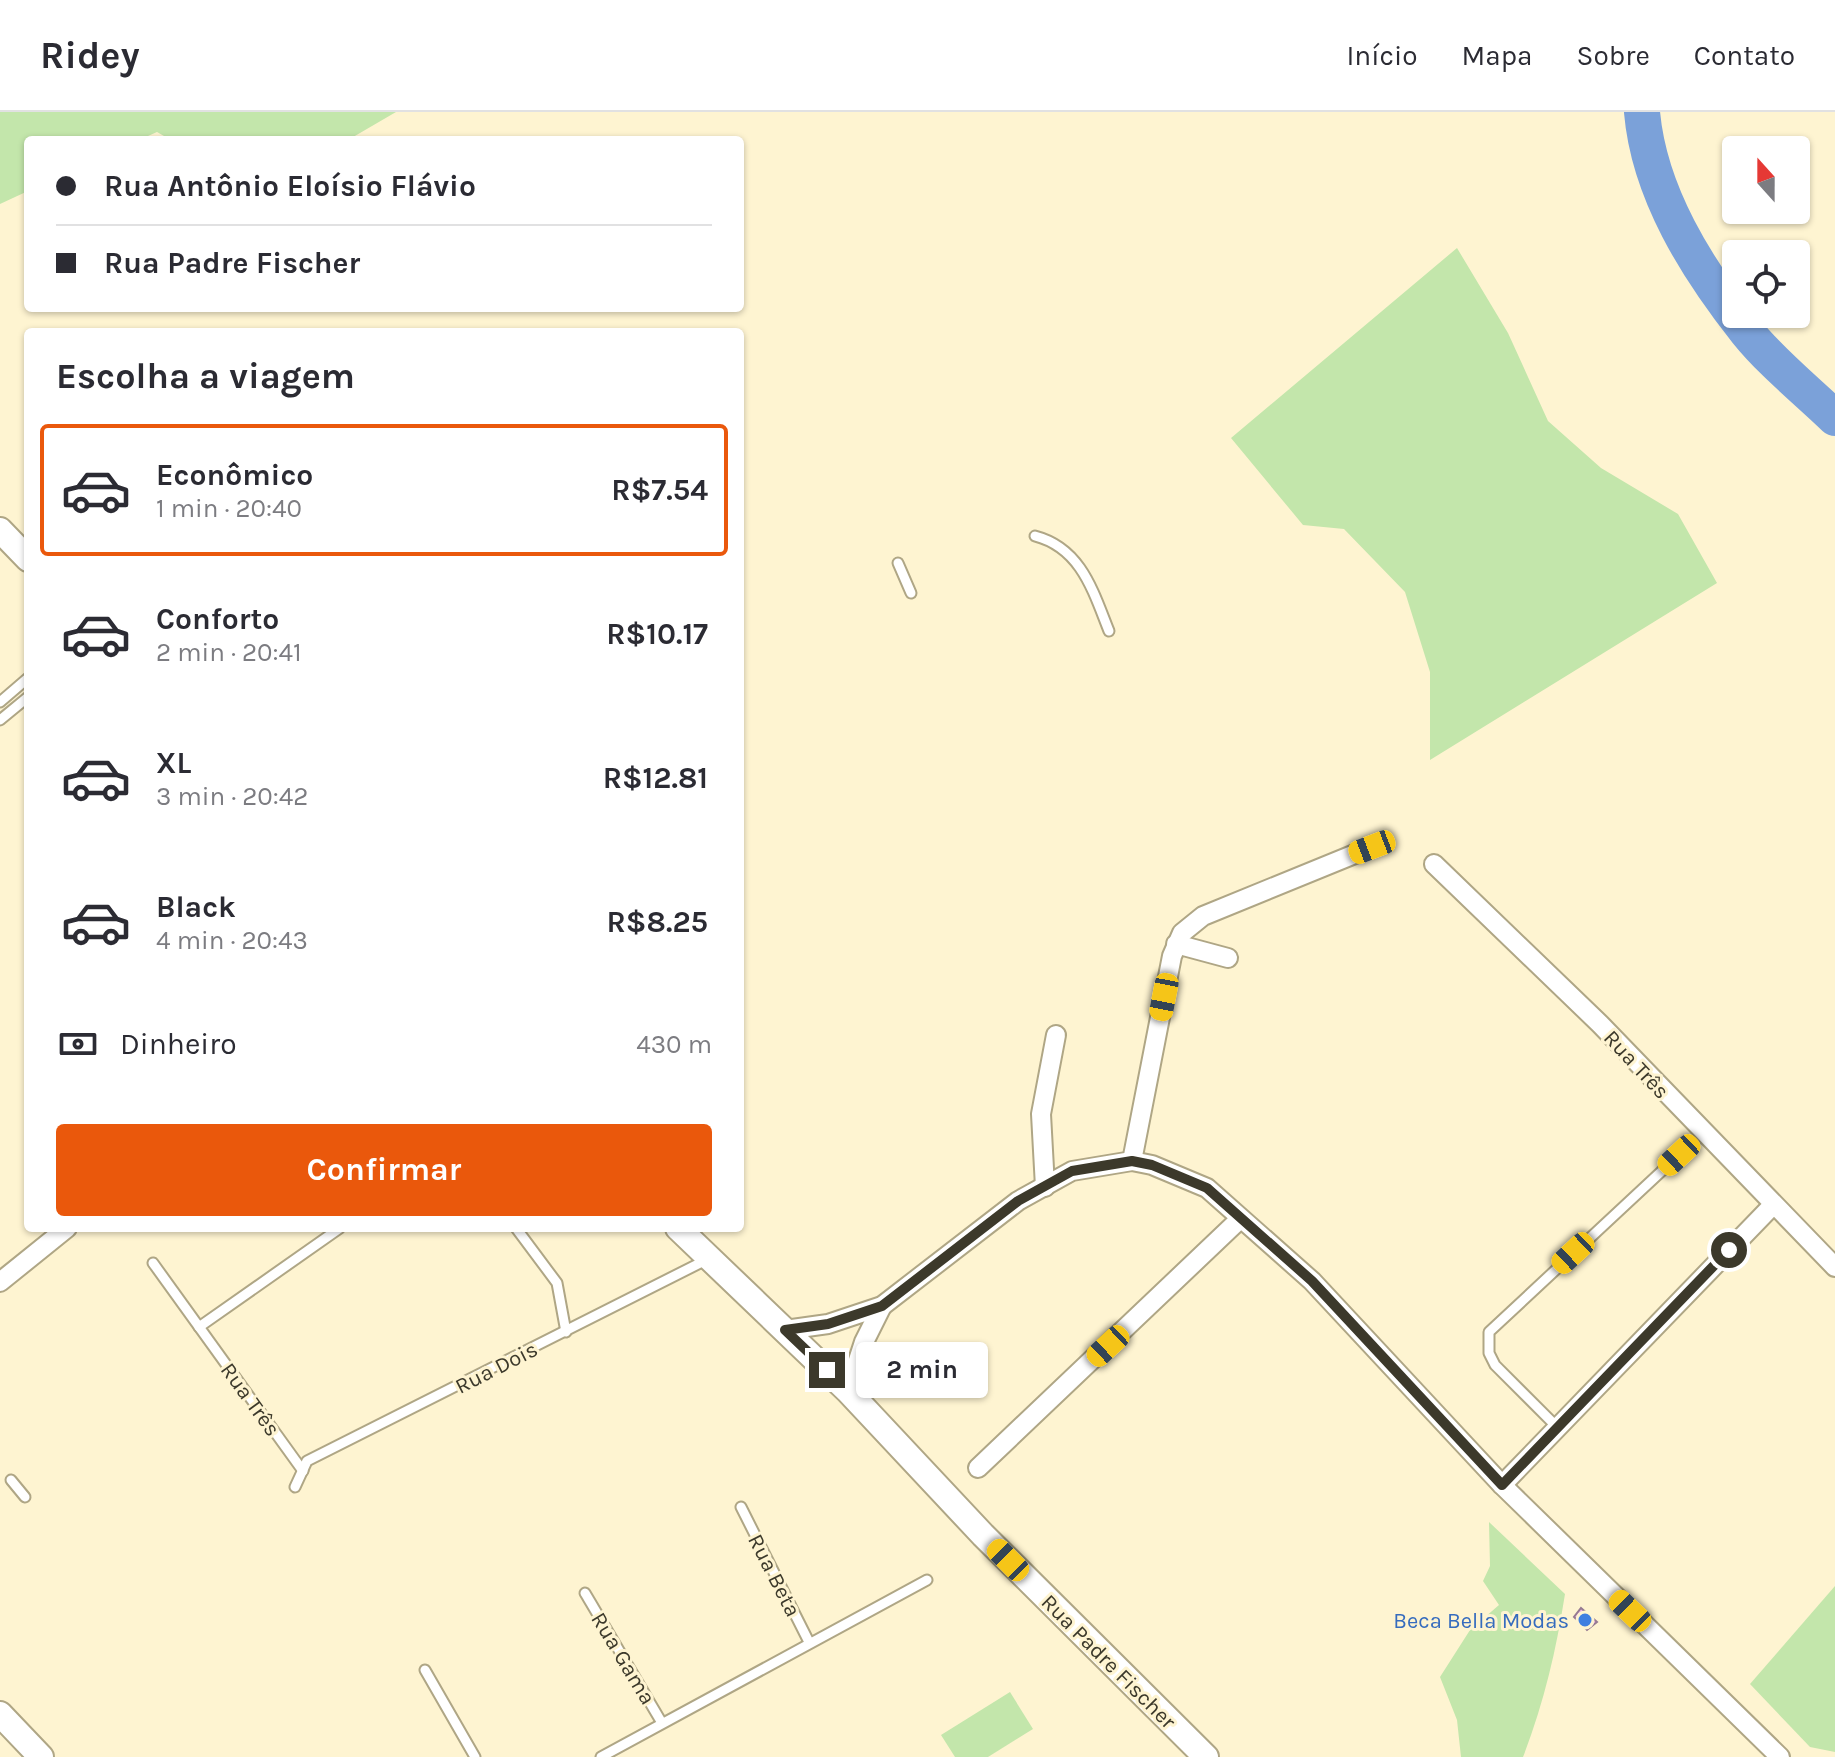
<!DOCTYPE html>
<html lang="pt">
<meta charset="utf-8">
<style>
:root{--surface:#fff;--page:#f2f2f3;--text:#2b2b33;--muted:#7c7c81;--line:#e1e1e2;--accent:#ea580c}
body{margin:0;font-family:Karla,sans-serif;background:var(--page);color:var(--text);height:100vh;display:flex;flex-direction:column;font-size:30px;white-space:nowrap}
*{box-sizing:border-box;margin:0}
p{font-size:26px;color:var(--muted)}
.icon{flex:none;width:44px;height:44px;fill:none;stroke:currentColor;stroke-width:2;stroke-linecap:round;stroke-linejoin:round}
.map{position:relative;flex:1;overflow:hidden}
.details{position:absolute;left:24px;top:216px;width:720px;height:904px;display:flex;flex-direction:column;background:var(--surface);border-radius:8px;box-shadow:0 2px 6px #0004}
.details>*{flex:none}
.banner{position:absolute;left:24px;top:24px;width:720px;height:176px;border-radius:8px;box-shadow:0 2px 6px #0004;display:grid;align-content:center;height:176px;padding:0 32px;background:var(--surface)}
.needle{width:52px;rotate:339deg}
.tools{position:absolute;left:1722px;top:24px;display:grid;gap:16px}
.tools a{display:grid;place-items:center;width:88px;height:88px;border-radius:8px;background:var(--surface);box-shadow:0 2px 6px #0004;font-size:40px}
.end{position:absolute;width:36px;height:36px;margin:-18px;border:10px solid #3c392b;background:#fff;box-shadow:0 0 0 4px #fff}
.from{border-radius:50%}
.bubble{position:absolute;height:56px;border-radius:8px;background:var(--surface);box-shadow:0 2px 6px #0004;font-size:26px;font-weight:700;line-height:56px;text-align:center}
.car{position:absolute;width:24px;height:48px;margin:-24px -12px;border-radius:10px;box-shadow:0 0 6px 2px #0007;background:linear-gradient(#f5c518 24%,#345 0 40%,#f5c518 0 76%,#345 0 86%,#f5c518 0)}
.banner b{display:flex;align-items:center;gap:28px;height:76px;font-size:30px}
.banner b+b{border-top:2px solid var(--line)}
.banner i{width:20px;height:20px;background:var(--text)}
ul{padding:0;list-style:none}
li{display:flex;align-items:center;gap:24px;height:132px;margin:0 16px 12px;padding:0 16px;border:4px solid transparent;border-radius:8px}
li div{flex:1}
li b{display:block;font-size:30px}
li em{font-style:normal;font-weight:700}
li.on{border-color:var(--accent)}
li>.icon{width:72px;height:72px;stroke-width:1.5}
h2{padding:0 32px;font-size:36px;line-height:96px}
.pay{display:flex;align-items:center;gap:20px;height:88px;padding:0 32px;font-size:30px}
.pay p{margin-inline-start:auto}
.cta{display:flex;gap:16px;margin-top:auto;padding:16px 32px}
.cta a{flex:1;height:92px;border-radius:8px;background:var(--accent);color:#fff;font-size:32px;font-weight:700;line-height:92px;text-align:center}
header{display:flex;align-items:center;gap:48px;box-sizing:border-box;height:112px;padding:0 40px;background:var(--surface);border-bottom:2px solid var(--line)}
header strong{font-size:38px}
nav{display:flex;gap:44px;margin-inline-start:auto;font-size:28px}
.map>svg:first-child{display:block}
.green{fill:#c3e6ab}
.lines{fill:none;stroke-linecap:round;stroke-linejoin:round}
.river{stroke:#7ba1d9;stroke-width:36}
.building{fill:#efb6e8;stroke:#957a91;stroke-width:2}
.service-casing{stroke:#afa685;stroke-width:13}
.minor-casing{stroke:#afa685;stroke-width:22}
.secondary-casing{stroke:#afa685;stroke-width:28}
.service{stroke:#fff;stroke-width:9}
.minor{stroke:#fff;stroke-width:18}
.secondary{stroke:#fff;stroke-width:24}
.route{stroke:#3c392b;stroke-width:10}
.shop-dot{fill:#3f7fe0;stroke:#fef4d1;stroke-width:3}
.labels{text-anchor:middle;stroke-width:6;stroke-linejoin:round;paint-order:stroke}
.street-label{font-size:22px;fill:#3c392b;stroke:#fef4d1}
.shop-label{font-size:22px;fill:#366cbe;stroke:#fef4d1;text-anchor:end}
</style>
<header>
<strong>Ridey</strong>
<nav><a>Início</a><a>Mapa</a><a>Sobre</a><a>Contato</a></nav>
</header>
<div class="map">
<svg width="1835" height="1645" viewBox="0 0 1835 1645">
<rect width="100%" height="100%" fill="#fef4d1"/>
<g class="green">
<polygon points="0,0 396,0 348,28 171,28 157,20 139,28 28,28 28,79 0,92"/>
<polygon points="1457,136 1508,221 1548,309 1601,356 1678,402 1717,471 1430,648 1430,560 1405,480 1344,417 1303,413 1231,326"/>
<path d="M1489,1410l76,72c-9,57 -21,109 -42,163h-62l-4,-37 -17,-43 30,-47 29,-25 -16,-24 7,-15z"/>
<polygon points="1835,1474 1835,1640 1810,1635 1750,1572"/>
<polygon points="1010,1580 1033,1617 988,1645 955,1645 941,1623"/>
</g>
<g class="lines">
<path class="river" d="M1642,0c7,81 55,157 105,220 25,31 59,58 88,86"/>
</g>
<polygon class="building" points="1581,1496 1597,1510 1587,1518 1574,1505"/>
<g class="lines">
<g class="service-casing">
<g id="service">
<path d="M1035,424c46,12 58,55 74,95"/>
<polyline points="898,451 911,481"/>
<polyline points="0,590 28,566"/>
<polyline points="0,608 28,585"/>
<polyline points="516,1116 557,1171 566,1220"/>
<polyline points="153,1151 303,1359"/>
<polyline points="199,1215 340,1116"/>
<polyline points="1557,1315 1495,1253 1489,1241 1489,1220 1679,1043"/>
<polyline points="11,1368 25,1385"/>
<polyline points="295,1375 307,1349 706,1148"/>
<polyline points="741,1395 809,1530"/>
<polyline points="585,1481 662,1611"/>
<polyline points="425,1558 475,1645"/>
<polyline points="601,1645 927,1468"/>
</g>
</g>
<g class="minor-casing">
<g id="minor">
<polyline points="1434,752 1600,912 1835,1155"/>
<polyline points="1176,832 1228,846"/>
<polyline points="1132,1049 1172,844 1182,821 1203,804 1372,735"/>
<polyline points="1045,1075 1041,1002 1056,923"/>
<polyline points="0,1170 67,1116"/>
<polyline points="785,1218 828,1212 882,1194 1018,1089 1072,1059 1132,1049 1152,1053 1207,1076 1312,1169 1502,1373 1780,1645"/>
<polyline points="848,1279 864,1230 882,1194"/>
<polyline points="978,1356 1240,1107"/>
<polyline points="1502,1373 1772,1094"/>
</g>
</g>
<g class="secondary-casing">
<g id="secondary">
<polyline points="0,418 28,447"/>
<polyline points="678,1116 848,1279 983,1423 1206,1645"/>
<polyline points="0,1602 41,1645"/>
</g>
</g>
<use href="#service" class="service"/>
<use href="#minor" class="minor"/>
<use href="#secondary" class="secondary"/>
</g>
<g class="lines">
<polyline class="route" points="827,1258 785,1218 828,1212 882,1194 1018,1089 1072,1059 1132,1049 1152,1053 1207,1076 1312,1169 1502,1373 1729,1138"/>
</g>
<circle class="shop-dot" cx="1585" cy="1508" r="8"/>
<g class="labels">
<g class="street-label">
<text transform="translate(1637 952) rotate(47)" y="8">Rua Três</text>
<text transform="translate(496 1255) rotate(-27)" y="8">Rua Dois</text>
<text transform="translate(251 1287) rotate(54)" y="8">Rua Três</text>
<text transform="translate(775 1463) rotate(63)" y="8">Rua Beta</text>
<text transform="translate(624 1546) rotate(59)" y="8">Rua Gama</text>
<text transform="translate(1109 1549) rotate(45)" y="8">Rua Padre Fischer</text>
</g>
<g class="shop-label">
<text x="1569" y="1516">Beca Bella Modas</text>
</g>
</g>
</svg>
<div class="tools">
<a><svg class="needle" viewBox="-14 -14 28 28"><path d="M0-13l5 13h-10z" fill="#e53935"/><path d="M0 13l5-13h-10z" fill="#7c7c81"/></svg></a>
<a><svg class="icon" aria-label="locate" viewBox="0 0 24 24"><circle cx="12" cy="12" r="6"/><path d="M12 2v4M12 18v4M2 12h4M18 12h4"/></svg></a>
</div>
<i class="end from" style="left:1729px;top:1138px"></i>
<i class="end" style="left:827px;top:1258px"></i>
<div class="bubble" style="left:856px;top:1230px;width:132px">2 min</div>
<i class="car" style="left:1372px;top:735px;rotate:249deg"></i>
<i class="car" style="left:1164px;top:885px;rotate:191deg"></i>
<i class="car" style="left:1679px;top:1043px;rotate:227deg"></i>
<i class="car" style="left:1573px;top:1141px;rotate:227deg"></i>
<i class="car" style="left:1108px;top:1234px;rotate:227deg"></i>
<i class="car" style="left:1008px;top:1448px;rotate:315deg"></i>
<i class="car" style="left:1630px;top:1499px;rotate:314deg"></i>
<div class="banner">
<b><i class="from"></i>Rua Antônio Eloísio Flávio</b>
<b><i></i>Rua Padre Fischer</b>
</div>
<section class="details">
<h2>Escolha a viagem</h2>
<ul>
<li class="on"><svg class="icon" aria-label="car" viewBox="0 0 24 24"><path d="M5 17H2v-5l4-1 3-4h7l3 4 3 1v5h-3M9 17h6M6 11h13"/><circle cx="7" cy="17" r="2"/><circle cx="17" cy="17" r="2"/></svg><div><b>Econômico</b><p>1 min · 20:40</p></div><em>R$7.54</em></li>
<li><svg class="icon" aria-label="car" viewBox="0 0 24 24"><path d="M5 17H2v-5l4-1 3-4h7l3 4 3 1v5h-3M9 17h6M6 11h13"/><circle cx="7" cy="17" r="2"/><circle cx="17" cy="17" r="2"/></svg><div><b>Conforto</b><p>2 min · 20:41</p></div><em>R$10.17</em></li>
<li><svg class="icon" aria-label="car" viewBox="0 0 24 24"><path d="M5 17H2v-5l4-1 3-4h7l3 4 3 1v5h-3M9 17h6M6 11h13"/><circle cx="7" cy="17" r="2"/><circle cx="17" cy="17" r="2"/></svg><div><b>XL</b><p>3 min · 20:42</p></div><em>R$12.81</em></li>
<li><svg class="icon" aria-label="car" viewBox="0 0 24 24"><path d="M5 17H2v-5l4-1 3-4h7l3 4 3 1v5h-3M9 17h6M6 11h13"/><circle cx="7" cy="17" r="2"/><circle cx="17" cy="17" r="2"/></svg><div><b>Black</b><p>4 min · 20:43</p></div><em>R$8.25</em></li>
</ul>
<div class="pay"><svg class="icon" aria-label="cash" viewBox="0 0 24 24"><path d="M3 7h18v10H3z"/><circle cx="12" cy="12" r="2"/></svg>Dinheiro<p>430 m</p></div>
<div class="cta"><a>Confirmar</a></div>
</section>
</div>
